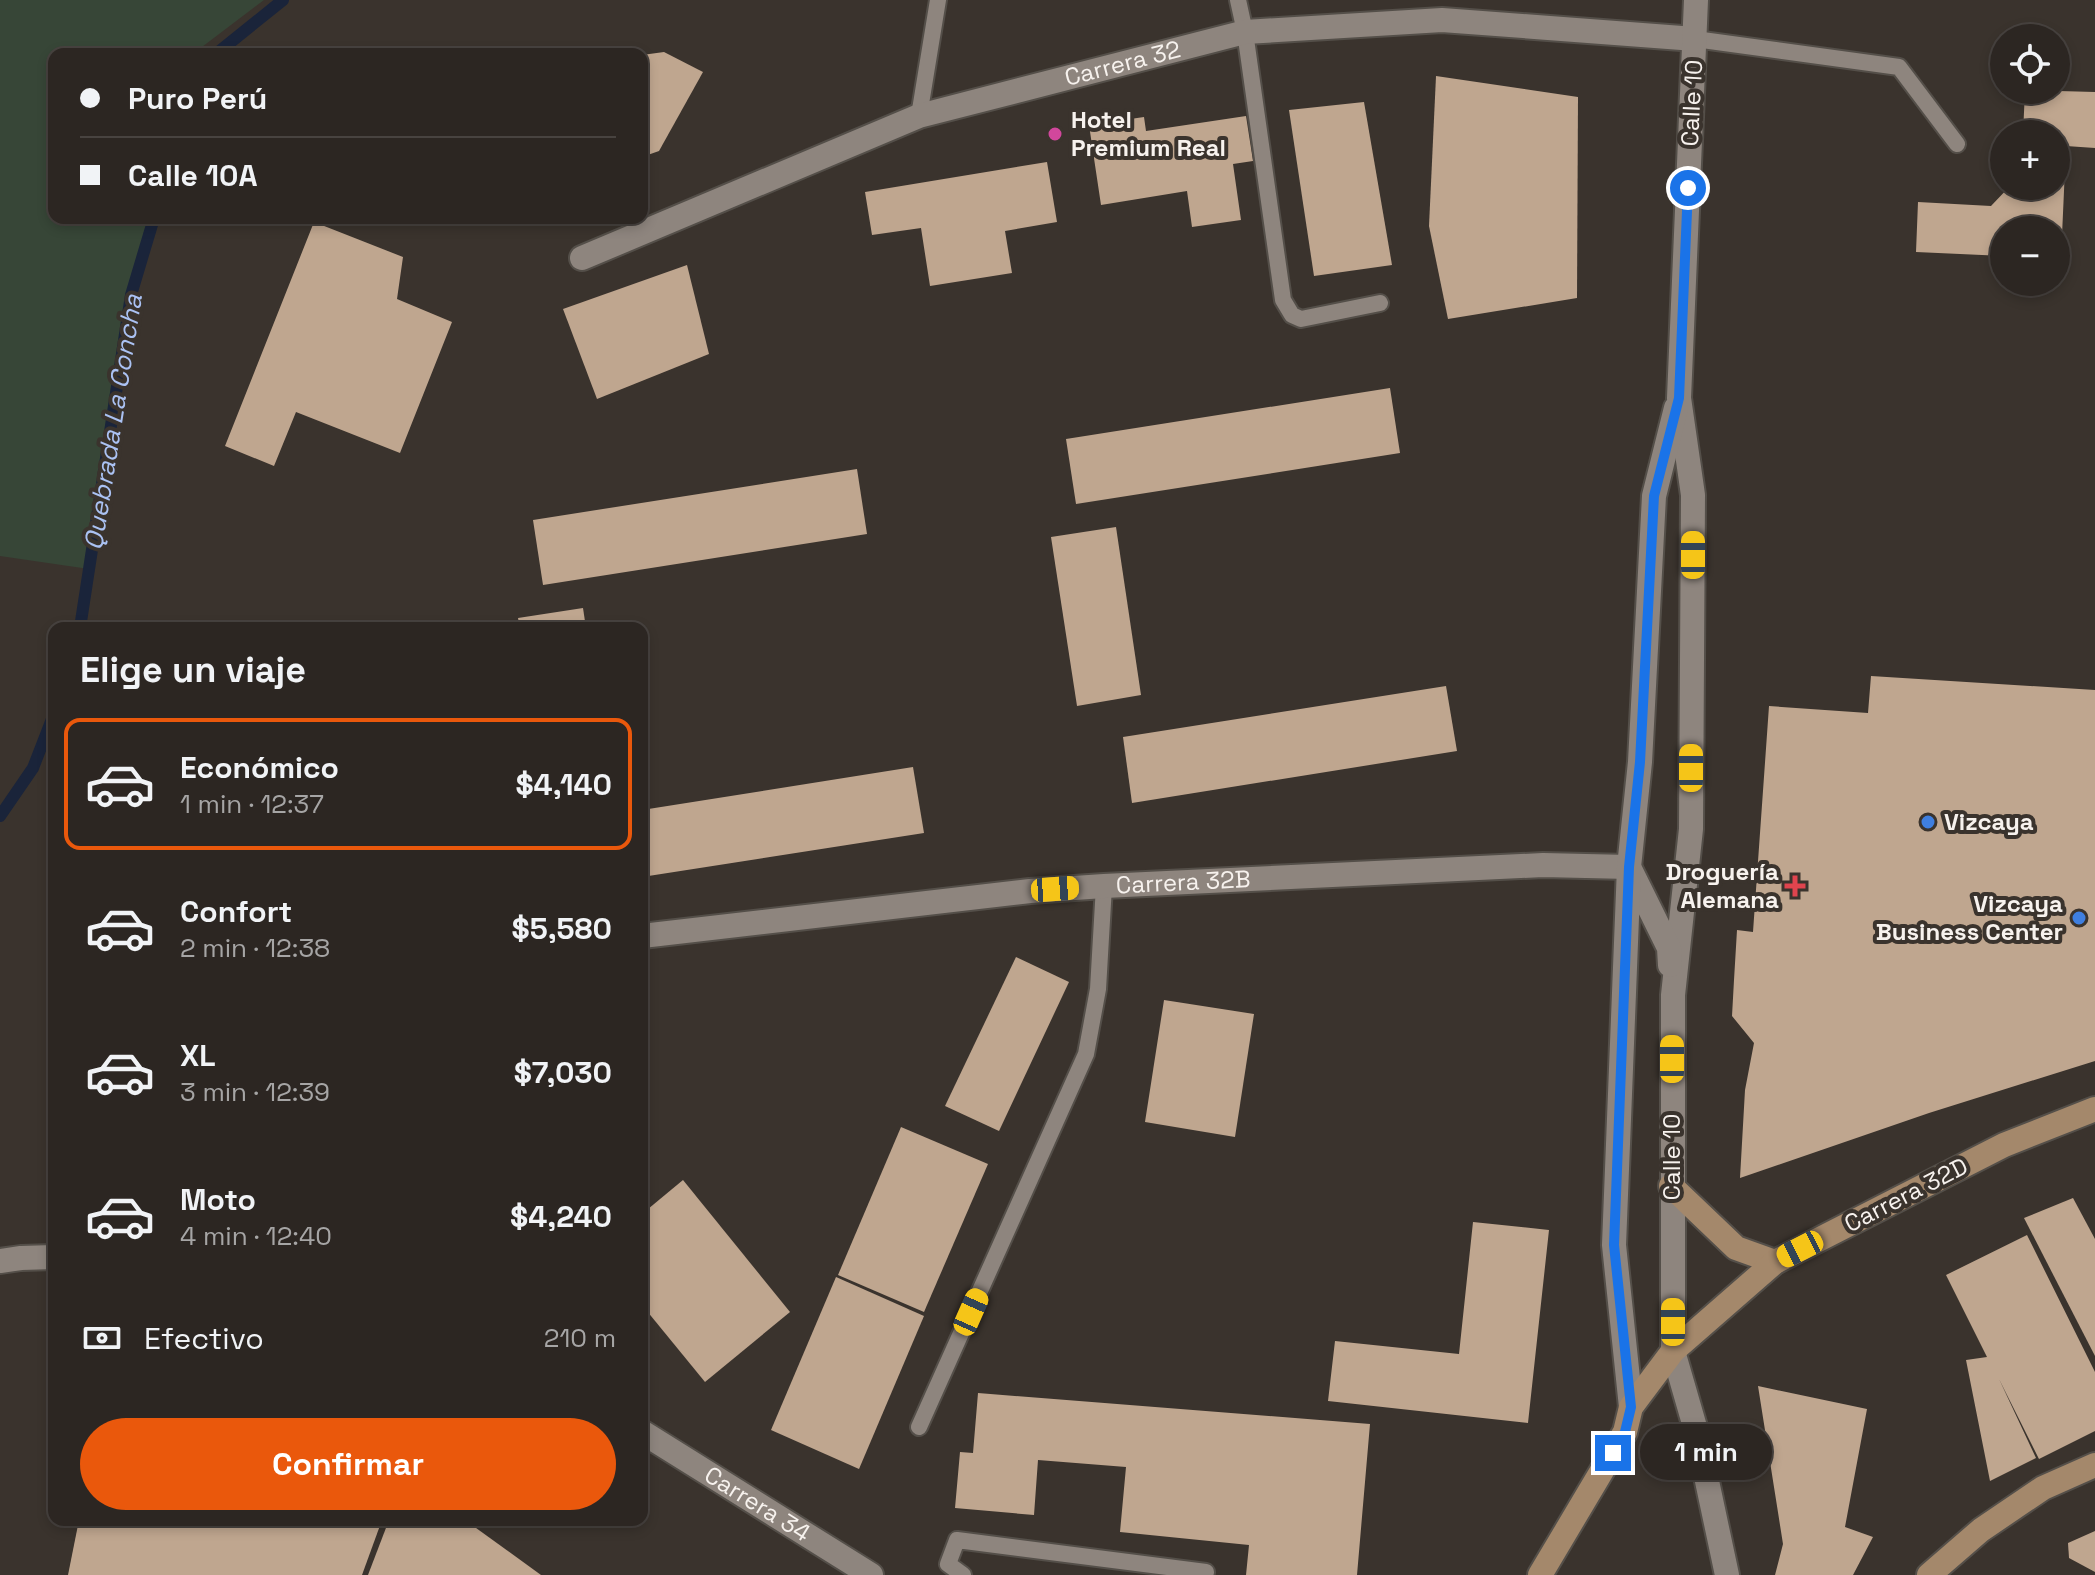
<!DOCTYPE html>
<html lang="es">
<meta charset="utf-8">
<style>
:root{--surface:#2c2622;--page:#38322f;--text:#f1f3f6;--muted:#a6a5a5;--line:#484340;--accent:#ea580c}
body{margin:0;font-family:"Space Grotesk",sans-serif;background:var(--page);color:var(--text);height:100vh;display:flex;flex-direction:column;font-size:30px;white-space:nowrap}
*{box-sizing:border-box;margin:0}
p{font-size:26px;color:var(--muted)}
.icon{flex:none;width:44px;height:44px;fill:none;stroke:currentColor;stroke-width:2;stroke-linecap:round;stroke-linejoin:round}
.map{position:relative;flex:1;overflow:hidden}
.panel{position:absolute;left:48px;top:622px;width:600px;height:904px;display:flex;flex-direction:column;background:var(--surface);border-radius:16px;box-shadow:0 4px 12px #0003,0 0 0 2px var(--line)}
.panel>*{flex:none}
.hud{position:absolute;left:48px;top:48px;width:600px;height:176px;border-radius:16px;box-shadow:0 4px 12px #0003,0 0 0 2px var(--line);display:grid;align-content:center;height:176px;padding:0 32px;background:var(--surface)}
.tools{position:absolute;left:1990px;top:24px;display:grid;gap:16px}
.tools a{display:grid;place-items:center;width:80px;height:80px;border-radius:50%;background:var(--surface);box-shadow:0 4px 12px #0003,0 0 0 2px var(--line);font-size:40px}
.end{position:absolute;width:36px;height:36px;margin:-18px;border:10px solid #1a73e8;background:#fff;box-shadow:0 0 0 4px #fff}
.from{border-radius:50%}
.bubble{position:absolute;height:56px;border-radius:28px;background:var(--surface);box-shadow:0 4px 12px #0003,0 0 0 2px var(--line);font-size:26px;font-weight:700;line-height:56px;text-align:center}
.car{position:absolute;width:24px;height:48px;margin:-24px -12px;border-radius:10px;box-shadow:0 0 6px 2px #0007;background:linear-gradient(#f5c518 24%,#345 0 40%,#f5c518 0 76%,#345 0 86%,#f5c518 0)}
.hud b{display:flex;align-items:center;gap:28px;height:76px;font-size:30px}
.hud b+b{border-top:2px solid var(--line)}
.hud i{width:20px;height:20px;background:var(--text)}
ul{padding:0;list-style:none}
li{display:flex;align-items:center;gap:24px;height:132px;margin:0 16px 12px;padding:0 16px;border:4px solid transparent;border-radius:16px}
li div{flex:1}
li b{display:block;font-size:30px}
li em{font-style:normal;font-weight:700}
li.on{border-color:var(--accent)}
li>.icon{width:72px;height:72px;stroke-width:1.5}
h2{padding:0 32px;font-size:36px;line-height:96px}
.pay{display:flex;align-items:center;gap:20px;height:88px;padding:0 32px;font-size:30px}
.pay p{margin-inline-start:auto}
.action{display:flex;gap:16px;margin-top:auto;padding:16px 32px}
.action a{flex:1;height:92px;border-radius:48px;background:var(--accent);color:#fff;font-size:32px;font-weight:700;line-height:92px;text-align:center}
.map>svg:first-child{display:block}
.green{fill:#374637}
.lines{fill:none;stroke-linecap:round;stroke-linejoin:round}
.stream{stroke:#1a243a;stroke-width:12}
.building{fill:#bfa68f}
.service-casing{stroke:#544f49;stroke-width:20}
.minor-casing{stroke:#544f49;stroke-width:28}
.tertiary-casing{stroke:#544f49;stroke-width:28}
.secondary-casing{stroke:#544f49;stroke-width:28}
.service{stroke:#8e857e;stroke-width:16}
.minor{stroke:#8e857e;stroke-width:24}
.tertiary{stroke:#8e857e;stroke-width:24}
.secondary{stroke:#a4886b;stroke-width:24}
.route{stroke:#1a73e8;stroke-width:10}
.hotel-dot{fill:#d1479c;stroke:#3a332d;stroke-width:3}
.shop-dot{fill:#3f7fe0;stroke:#3a332d;stroke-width:3}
.health-dot{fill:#e0444e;stroke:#3a332d;stroke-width:3}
.labels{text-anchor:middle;stroke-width:8;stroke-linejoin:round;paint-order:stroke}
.street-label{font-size:24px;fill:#f7f2ee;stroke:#3a332d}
.poi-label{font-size:24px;font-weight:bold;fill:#f7f2ee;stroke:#3a332d;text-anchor:start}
.water-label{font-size:26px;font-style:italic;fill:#abc2f3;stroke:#3a332d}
</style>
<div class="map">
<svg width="2095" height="1575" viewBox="0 0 2095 1575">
<rect width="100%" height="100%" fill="#3a332d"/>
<polygon class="green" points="0,0 264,0 198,50 197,54 54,54 54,218 152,218 131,295 89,569 0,556"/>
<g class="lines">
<g class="stream">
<polyline points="216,54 283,0"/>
<polyline points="80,628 131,295 154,218"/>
<polyline points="0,816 33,768 54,714"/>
</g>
</g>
<g class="building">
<polygon points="664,52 703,72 659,151 642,157 642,55"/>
<polygon points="1436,76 1578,97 1577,298 1448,319 1429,226"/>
<polygon points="2025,90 2095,92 2095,148 2066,146 2061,258 2056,258 2056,230 2004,230 2004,256 1916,252 1918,202 1991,206 2010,186 2056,186 2056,134 2023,134"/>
<polygon points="1364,102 1392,265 1314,276 1289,110"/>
<polygon points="1246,116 1253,161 1233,164 1241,220 1192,227 1187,191 1101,205 1089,125 1144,117 1146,131"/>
<polygon points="1047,162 1057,222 1005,231 1012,273 930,286 921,228 872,235 865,192"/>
<polygon points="314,222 403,257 397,299 452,322 400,453 296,412 274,466 225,446"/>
<polygon points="687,265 709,354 597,399 563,309"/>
<polygon points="1390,388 1400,453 1076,504 1066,439"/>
<polygon points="857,469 867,534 543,585 533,520"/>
<polygon points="1116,527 1141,695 1077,706 1051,537"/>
<polygon points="583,608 586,628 520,628 518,618"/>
<polygon points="1871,676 2095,690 2095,1061 1929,1113 1740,1178 1745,1090 1754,1043 1732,1016 1734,980 1737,930 1753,932 1769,706 1868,713"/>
<polygon points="1446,686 1457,751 1132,803 1123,737"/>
<polygon points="913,767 924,833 642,877 642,810"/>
<polygon points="1016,957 1069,982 999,1131 945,1106"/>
<polygon points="1164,1000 1254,1014 1235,1137 1145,1122"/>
<polygon points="901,1127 988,1164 924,1312 838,1275"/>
<polygon points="683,1180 790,1312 705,1382 642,1305 642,1214"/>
<polygon points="2073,1198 2095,1239 2095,1356 2024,1218"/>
<polygon points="1473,1222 1549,1230 1528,1423 1328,1401 1335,1341 1459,1354"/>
<polygon points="2027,1235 2095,1372 2095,1431 2039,1459 1999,1379 2036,1458 1990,1481 1966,1360 1987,1357 1946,1275"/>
<polygon points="836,1277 924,1316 859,1469 771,1430"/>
<polygon points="1758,1386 1867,1409 1845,1527 1873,1537 1853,1575 1775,1575 1783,1544"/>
<polygon points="978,1393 1370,1424 1357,1575 1246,1575 1249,1545 1120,1532 1126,1467 1038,1460 1034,1515 955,1508 960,1452 973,1453"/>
<polygon points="79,1520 382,1520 362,1575 68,1575"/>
<polygon points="389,1520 465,1520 541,1575 368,1575"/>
<polygon points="2095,1531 2095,1572 2069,1558 2068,1543"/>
</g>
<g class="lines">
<g class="service-casing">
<g id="service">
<polyline points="1238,0 1245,32 1283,300 1292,315 1301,319 1380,303"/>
<polyline points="1695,39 1899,67 1957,144"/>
<polyline points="919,116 938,0"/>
<polyline points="919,1427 1086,1054 1098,989 1104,886"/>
<polyline points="963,1575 948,1564 957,1540 1206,1572"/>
</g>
</g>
<g class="minor-casing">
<g id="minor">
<path id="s1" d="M582,258l337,-142 326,-84 197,-12 253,19"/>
<path id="s2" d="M642,936l388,-45 74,-5 439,-21 86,2"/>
<polyline points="0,1261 21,1258 54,1257"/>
<path id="s3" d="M642,1432l229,143"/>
</g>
</g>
<g class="tertiary-casing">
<g id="tertiary">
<polyline points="1696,0 1679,398 1693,495 1691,829 1673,995 1673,1351 1697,1434 1727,1575"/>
<polyline points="1631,871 1669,948 1670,965"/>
<polyline points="1631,1407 1614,1245 1629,867 1640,762 1654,496 1676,408"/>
</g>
</g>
<g class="secondary-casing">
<g id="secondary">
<polyline points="1671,1186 1736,1248 1775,1262"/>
<polyline points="1540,1575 1625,1432 1631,1407 1673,1351 1775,1262 2004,1145 2095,1109"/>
<polyline points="1929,1575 1981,1530 2043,1488 2095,1465"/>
</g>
</g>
<use href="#service" class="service"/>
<use href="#minor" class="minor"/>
<use href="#tertiary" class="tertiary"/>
<use href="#secondary" class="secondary"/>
</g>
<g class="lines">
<polyline class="route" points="1613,1453 1625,1432 1631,1407 1614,1245 1629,867 1640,762 1654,496 1679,398 1688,188"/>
</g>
<circle class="hotel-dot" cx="1055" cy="134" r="8"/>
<g class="shop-dot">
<circle cx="1928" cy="822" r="8"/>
<circle cx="2079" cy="918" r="8"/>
</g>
<path class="health-dot" d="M1791 874h8v8h8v8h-8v8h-8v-8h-8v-8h8z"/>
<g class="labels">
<g class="street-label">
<text dy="8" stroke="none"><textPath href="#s1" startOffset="576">Carrera 32</textPath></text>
<text transform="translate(1692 103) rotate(-87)" y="8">Calle 10</text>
<text dy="8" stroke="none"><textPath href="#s2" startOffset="544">Carrera 32B</textPath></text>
<text transform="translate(1672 1157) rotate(-90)" y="8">Calle 10</text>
<text transform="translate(1906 1195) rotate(-27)" y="8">Carrera 32D</text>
<text dy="8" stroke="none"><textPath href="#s3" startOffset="136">Carrera 34</textPath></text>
</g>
<g class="poi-label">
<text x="1071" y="128">Hotel<tspan x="1071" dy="28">Premium Real</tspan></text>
<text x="1944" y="830">Vizcaya</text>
<text x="1779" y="880" text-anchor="end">Droguería<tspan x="1779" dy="28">Alemana</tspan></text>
<text x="2063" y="912" text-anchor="end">Vizcaya<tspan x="2063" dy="28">Business Center</tspan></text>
</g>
<g class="water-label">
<text transform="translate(113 422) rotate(-81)" y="9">Quebrada La Concha</text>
</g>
</g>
</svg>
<div class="tools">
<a><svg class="icon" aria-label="locate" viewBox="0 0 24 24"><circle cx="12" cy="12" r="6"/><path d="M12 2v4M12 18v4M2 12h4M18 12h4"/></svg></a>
<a>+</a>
<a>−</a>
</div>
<i class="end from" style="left:1688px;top:188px"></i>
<i class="end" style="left:1613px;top:1453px"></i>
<div class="bubble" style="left:1640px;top:1424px;width:132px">1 min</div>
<i class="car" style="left:1693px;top:555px;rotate:0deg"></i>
<i class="car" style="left:1691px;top:768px;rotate:0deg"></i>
<i class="car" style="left:1055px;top:889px;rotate:86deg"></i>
<i class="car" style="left:1672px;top:1059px;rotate:0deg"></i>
<i class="car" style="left:1800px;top:1249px;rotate:243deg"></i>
<i class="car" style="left:971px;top:1312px;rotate:24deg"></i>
<i class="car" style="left:1673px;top:1322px;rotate:0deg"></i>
<div class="hud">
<b><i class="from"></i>Puro Perú</b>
<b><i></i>Calle 10A</b>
</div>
<section class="panel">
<h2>Elige un viaje</h2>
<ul>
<li class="on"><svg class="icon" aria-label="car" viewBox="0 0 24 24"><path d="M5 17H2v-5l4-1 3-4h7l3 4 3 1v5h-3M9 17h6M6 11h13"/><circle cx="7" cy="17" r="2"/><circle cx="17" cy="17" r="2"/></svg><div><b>Económico</b><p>1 min · 12:37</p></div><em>$4,140</em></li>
<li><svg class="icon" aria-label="car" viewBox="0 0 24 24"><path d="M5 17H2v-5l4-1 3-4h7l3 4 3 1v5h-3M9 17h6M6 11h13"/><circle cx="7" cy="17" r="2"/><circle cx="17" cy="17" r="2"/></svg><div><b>Confort</b><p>2 min · 12:38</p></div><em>$5,580</em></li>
<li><svg class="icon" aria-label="car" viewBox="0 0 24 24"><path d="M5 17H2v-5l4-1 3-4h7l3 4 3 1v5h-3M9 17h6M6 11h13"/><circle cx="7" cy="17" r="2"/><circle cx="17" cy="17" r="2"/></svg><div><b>XL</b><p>3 min · 12:39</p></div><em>$7,030</em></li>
<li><svg class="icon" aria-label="car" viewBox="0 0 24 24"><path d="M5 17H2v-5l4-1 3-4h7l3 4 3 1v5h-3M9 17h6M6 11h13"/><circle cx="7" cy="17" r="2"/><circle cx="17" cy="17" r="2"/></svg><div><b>Moto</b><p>4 min · 12:40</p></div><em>$4,240</em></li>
</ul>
<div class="pay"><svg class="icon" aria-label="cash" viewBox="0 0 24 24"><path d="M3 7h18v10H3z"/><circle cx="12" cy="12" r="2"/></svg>Efectivo<p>210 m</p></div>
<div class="action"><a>Confirmar</a></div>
</section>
</div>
